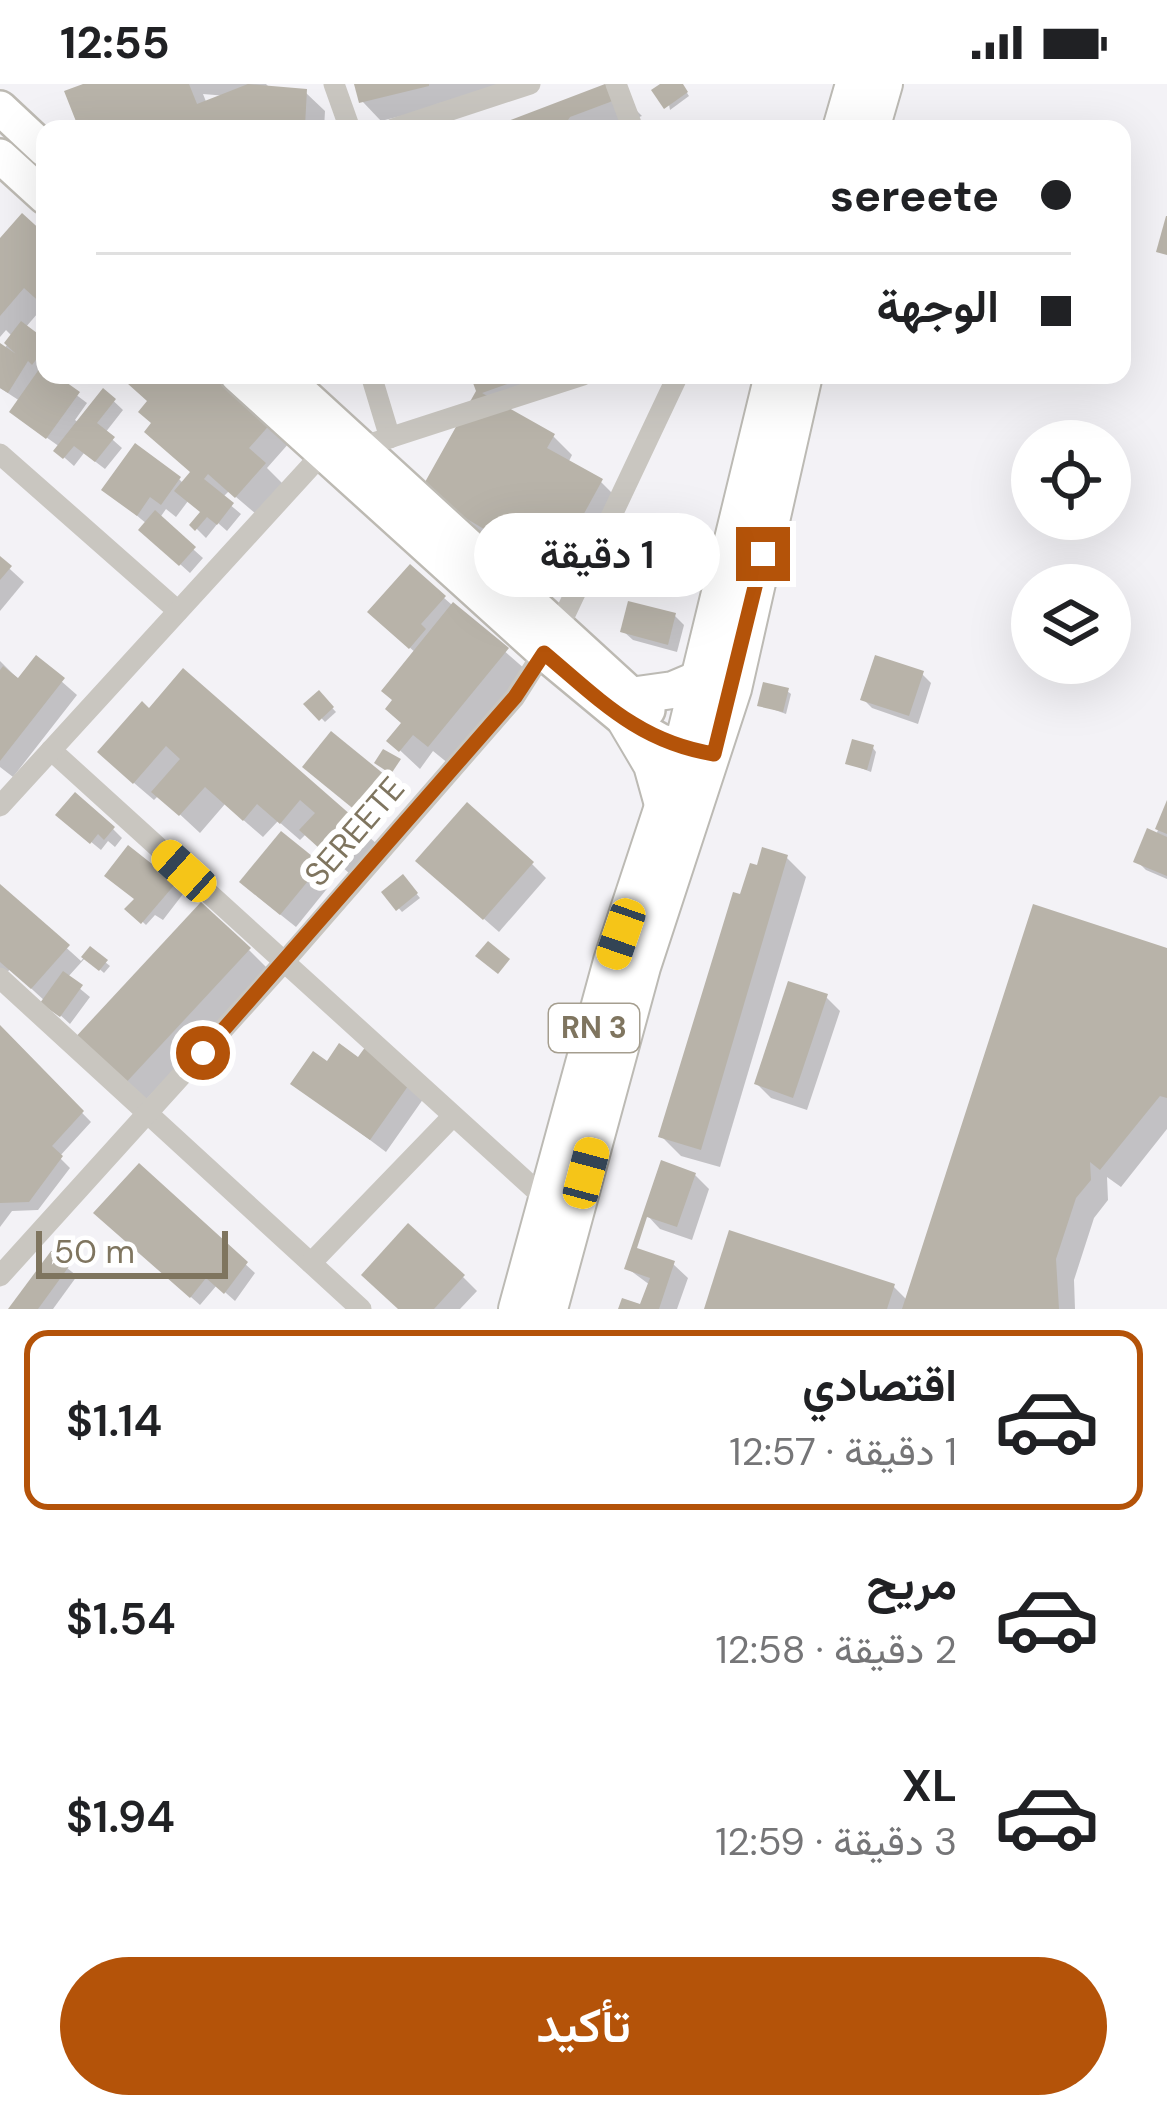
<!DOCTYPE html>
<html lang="ar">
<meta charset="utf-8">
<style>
:root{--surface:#fff;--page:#f6f6f6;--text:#202124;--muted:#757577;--line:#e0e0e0;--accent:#b45309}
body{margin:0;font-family:"DM Sans",Vazirmatn,sans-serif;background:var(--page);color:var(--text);direction:rtl;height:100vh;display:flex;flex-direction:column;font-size:45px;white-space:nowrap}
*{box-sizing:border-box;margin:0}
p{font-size:39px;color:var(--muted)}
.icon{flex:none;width:66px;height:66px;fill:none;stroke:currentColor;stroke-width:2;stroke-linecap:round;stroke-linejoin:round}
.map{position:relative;height:1225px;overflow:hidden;direction:ltr}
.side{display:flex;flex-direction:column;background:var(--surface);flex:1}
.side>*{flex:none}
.hud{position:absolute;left:36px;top:36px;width:1095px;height:264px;border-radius:24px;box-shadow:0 12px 48px #0002;direction:rtl;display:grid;align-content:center;height:264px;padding:0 60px;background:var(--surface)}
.tools{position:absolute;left:1011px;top:336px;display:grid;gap:24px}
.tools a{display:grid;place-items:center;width:120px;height:120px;border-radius:50%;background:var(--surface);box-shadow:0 12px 48px #0002;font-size:60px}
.scale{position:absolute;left:36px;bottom:30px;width:192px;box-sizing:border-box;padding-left:12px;border:6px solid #7f755f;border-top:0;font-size:33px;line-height:42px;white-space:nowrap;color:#7f755f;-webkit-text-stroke:9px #fff;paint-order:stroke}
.end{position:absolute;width:54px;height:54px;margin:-27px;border:15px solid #b45309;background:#fff;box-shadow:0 0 0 6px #fff}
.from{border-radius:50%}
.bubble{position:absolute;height:84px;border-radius:42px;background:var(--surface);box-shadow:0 12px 48px #0002;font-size:39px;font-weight:600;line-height:84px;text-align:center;direction:rtl}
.car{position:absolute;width:36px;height:72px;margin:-36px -18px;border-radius:15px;box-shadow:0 0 9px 3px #0007;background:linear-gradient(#f5c518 24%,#345 0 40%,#f5c518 0 76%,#345 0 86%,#f5c518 0)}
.hud b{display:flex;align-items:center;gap:42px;height:114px;font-size:45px}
.hud b+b{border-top:3px solid var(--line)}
.hud i{width:30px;height:30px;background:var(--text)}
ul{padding:21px 0 0;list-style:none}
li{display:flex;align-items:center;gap:36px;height:180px;margin:0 24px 18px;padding:0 36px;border:6px solid transparent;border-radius:24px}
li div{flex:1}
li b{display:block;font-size:45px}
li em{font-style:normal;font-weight:600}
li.on{border-color:var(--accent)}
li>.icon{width:108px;height:108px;stroke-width:1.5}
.cta{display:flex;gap:24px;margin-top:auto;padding:24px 60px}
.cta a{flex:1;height:138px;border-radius:72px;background:var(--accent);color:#fff;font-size:48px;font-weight:600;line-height:138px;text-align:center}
.status{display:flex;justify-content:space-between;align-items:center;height:84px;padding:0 60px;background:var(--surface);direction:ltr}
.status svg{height:33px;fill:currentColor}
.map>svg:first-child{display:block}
.shadow{fill:#0003;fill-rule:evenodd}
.building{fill:#b8b3a9}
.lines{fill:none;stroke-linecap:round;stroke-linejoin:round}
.secondary-casing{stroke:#bdbab3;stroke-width:38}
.primary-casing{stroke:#bcbab4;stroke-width:40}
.minor{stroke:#c9c6c0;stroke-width:21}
.secondary{stroke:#fff;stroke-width:33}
.primary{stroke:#fff;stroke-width:36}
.route{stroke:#b45309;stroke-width:15}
.labels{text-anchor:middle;stroke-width:12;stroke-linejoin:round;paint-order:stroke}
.shield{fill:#fff;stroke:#a59e8f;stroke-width:3}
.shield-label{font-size:30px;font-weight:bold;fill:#7f755f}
.street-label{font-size:33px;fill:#7f755f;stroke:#fff}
</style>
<div class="status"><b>12:55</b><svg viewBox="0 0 49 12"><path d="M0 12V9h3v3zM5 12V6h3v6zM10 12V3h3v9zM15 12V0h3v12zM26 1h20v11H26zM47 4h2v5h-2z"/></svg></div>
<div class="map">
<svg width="1167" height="1225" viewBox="0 0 1167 1225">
<rect width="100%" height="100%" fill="#f3f2f6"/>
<g class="shadow">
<path d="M91,0h175l6,6 33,2 20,19 -1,18h-241l-15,-36zM203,10l24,2 -20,8z"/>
<polygon points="357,0 529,0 381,37 362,17"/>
<polygon points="665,0 681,0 689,12 670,26"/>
<polygon points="624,14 642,32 606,45 494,45"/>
<polygon points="45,154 45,221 25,244 45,259 45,291 50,291 87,319 75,336 79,339 104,308 123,326 105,349 122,364 105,385 84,369 74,382 57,367 60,363 22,336 20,317 0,304 0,263 4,265 13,253 6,246 0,253 0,159"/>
<polygon points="122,291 213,291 290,358 267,384 283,400 256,430 229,407 222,414 241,430 227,447 218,439 206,454 193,441 203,429 188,417 176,433 166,425 159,435 203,474 190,489 151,454 147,440 105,405 179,395 184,400 193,390 154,340 150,318"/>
<polygon points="474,291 607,291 506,326 553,352 572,371 568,379 601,398 620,417 573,503 443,426 479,307"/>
<polygon points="0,476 24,498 0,527"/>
<polygon points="410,484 526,586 449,680 433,667 420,685 390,657 404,640 416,569 385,542"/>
<polygon points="675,532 684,541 677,568 633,556 623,547"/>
<polygon points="36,575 77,611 13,693 0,683 0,577 20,597"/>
<polygon points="184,589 377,760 351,791 306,750 300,756 278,737 263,753 225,720 200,749 159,711 154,716 120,687 149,628"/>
<polygon points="922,590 931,599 918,640 872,624 863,615"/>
<polygon points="787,607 791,610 786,630 761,621"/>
<polygon points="319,610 336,628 325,638 308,620"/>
<polygon points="873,664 876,668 871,688 848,679"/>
<polygon points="383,693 397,707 372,738 320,697"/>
<polygon points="1167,723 1167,795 1146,786 1137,777 1156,751"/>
<polygon points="68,739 113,745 122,754 115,763 108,757 101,766"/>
<polygon points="282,751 334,796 296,843 257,812"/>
<polygon points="129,765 183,810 163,836 155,831 146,841 129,825 137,816"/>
<polygon points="787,774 806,793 720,1083 681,1072 662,1053 742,814"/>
<polygon points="532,780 546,794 499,848 434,791"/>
<polygon points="403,794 420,814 402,828 385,808"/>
<polygon points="0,804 81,877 90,866 110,882 104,889 86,873 67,894 90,913 70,940 10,885 6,890 0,884"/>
<polygon points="249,866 268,885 142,1020 76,958"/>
<polygon points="1167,867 1167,1045 1121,1103 1107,1093 1108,1116 1094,1134 1074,1196 1075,1225 707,1225 731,1150 894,1203 908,1217"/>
<polygon points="826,913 840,927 807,1026 771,1014 757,1000"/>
<polygon points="0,945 91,1038 59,1073 70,1084 38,1126 12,1127 0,1143"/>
<polygon points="340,964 426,1011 386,1068 294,999 328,981"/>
<polygon points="139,1083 255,1189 235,1217 217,1201 200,1221 106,1138"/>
<polygon points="695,1091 709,1105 692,1156 660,1145 646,1130"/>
<polygon points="51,1171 77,1192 53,1225 12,1225"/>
<polygon points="673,1180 688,1194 677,1225 621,1225 624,1218 642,1224 650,1201 627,1184"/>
<polygon points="463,1193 477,1207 460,1225 401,1225 379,1205"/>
</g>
<g class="building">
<polygon points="83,0 189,0 197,20 248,0 307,5 305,42 79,45 64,7"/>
<polygon points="354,0 429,0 429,2 359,19"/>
<polygon points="605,0 626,12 570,33 562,45 487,45"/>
<polygon points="660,0 683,0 688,8 664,25 651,6"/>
<polygon points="22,129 45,150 45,223 24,204 0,232 0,154"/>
<polygon points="1166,132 1167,132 1167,171 1156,168"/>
<polygon points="21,237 45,255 45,264 32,281 28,277 8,309 0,304 0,259 16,270 4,259"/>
<polygon points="42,281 45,291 56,291 80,308 46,355 9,328"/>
<polygon points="118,291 216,291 273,337 249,364 266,379 235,414 208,390 204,395 234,419 217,441 207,433 195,447 189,441 200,428 174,407 190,388 144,348 151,339 138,328 147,317"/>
<polygon points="470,291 533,291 482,309 555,350 547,364 603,395 553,486 420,407 476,307"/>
<polygon points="103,304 116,315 97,339 115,353 95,378 74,362 63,375 53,367"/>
<polygon points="135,359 181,393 161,421 150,413 137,432 101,406"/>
<polygon points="155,426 196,463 179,482 138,446"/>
<polygon points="0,472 12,482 0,496"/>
<polygon points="410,480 446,512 421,540 426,545 409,565 367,528"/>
<polygon points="628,517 676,529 668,561 620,548"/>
<polygon points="453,518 509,564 428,663 413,651 399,668 386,657 401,639 385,625 392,616 381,607"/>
<polygon points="36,571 65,594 0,677 0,586 3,582 18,594"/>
<polygon points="875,571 924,587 909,632 860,616"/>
<polygon points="183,584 360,739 330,774 299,746 315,729 300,716 280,740 257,720 243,737 205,703 179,732 151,708 180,675 166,662 133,700 97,668 142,617 149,624"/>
<polygon points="763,598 789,604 783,628 757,622"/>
<polygon points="319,606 334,623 319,637 303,620"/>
<polygon points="331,647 385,691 356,727 302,683"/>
<polygon points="852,655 874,661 867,686 845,680"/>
<polygon points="383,665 401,675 391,690 374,679"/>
<polygon points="75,708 115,743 104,756 98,750 90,760 55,731"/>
<polygon points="1167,716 1167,750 1155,745"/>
<polygon points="467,718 534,778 483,836 415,777"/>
<polygon points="1147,744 1167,753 1167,792 1133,778"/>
<polygon points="281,747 322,780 280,831 239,798"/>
<polygon points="128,761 176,799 141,840 124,825 134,815 104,792"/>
<polygon points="762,763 788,771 701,1066 658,1053 733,808 740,810 750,779 757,781"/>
<polygon points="403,790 418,809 396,827 381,808"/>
<polygon points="0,800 70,861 31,905 0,878"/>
<polygon points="201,818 251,864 121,1004 71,958"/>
<polygon points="1033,820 1167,864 1167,1014 1160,1012 1100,1086 1090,1078 1091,1096 1076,1114 1056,1175 1059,1225 902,1225"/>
<polygon points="488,857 510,875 498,890 475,872"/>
<polygon points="90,862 108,876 99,887 81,873"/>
<polygon points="63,887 83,901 60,933 40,919"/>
<polygon points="788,897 828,910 793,1014 754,1000"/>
<polygon points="0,941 84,1027 52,1062 63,1072 29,1118 0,1119"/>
<polygon points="339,959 358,973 366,962 413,995 370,1056 290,1000 313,967 327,977"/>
<polygon points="661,1076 696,1089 677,1143 647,1133 637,1164 675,1177 659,1225 618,1225 622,1214 640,1220 650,1194 624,1185"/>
<polygon points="139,1079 248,1178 224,1210 206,1194 190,1214 93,1129"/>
<polygon points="408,1139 465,1191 434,1225 398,1225 361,1191"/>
<polygon points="729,1146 895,1200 887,1225 704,1225"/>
<polygon points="51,1167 70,1181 38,1225 8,1225"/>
</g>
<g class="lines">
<g class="secondary-casing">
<g id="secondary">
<polyline points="0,24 45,66"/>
<polyline points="0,72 45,113"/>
<polyline points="237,291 544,569 626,637 661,657 708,669"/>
<polyline points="282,291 648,626"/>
</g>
</g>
<g class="primary-casing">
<g id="primary">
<polyline points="841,45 854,0"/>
<polyline points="871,45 884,0"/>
<polyline points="630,612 673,606 699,595"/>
<polyline points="626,637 652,681 664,724"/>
<polyline points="517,1225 612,877 682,665 773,291"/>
<polyline points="549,1225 642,883 733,605 804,291"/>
</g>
</g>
<g class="minor">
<polyline points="334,0 350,45"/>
<polyline points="616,0 633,45"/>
<polyline points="393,45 530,0"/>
<polyline points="371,291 390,354"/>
<polyline points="358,364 583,291"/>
<polyline points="0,370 178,527"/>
<polyline points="51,666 552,1121"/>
<polyline points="0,722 322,370"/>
<polyline points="0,894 361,1225"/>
<polyline points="311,1179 453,1032"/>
<polyline points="0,1192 285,877 515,613 558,545 678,291"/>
</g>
<use href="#secondary" class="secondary"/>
<use href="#primary" class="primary"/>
</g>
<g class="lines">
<path class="route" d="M203,969l312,-356 29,-44c56,47 95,89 170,101l49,-200"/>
</g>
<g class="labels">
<rect class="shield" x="549" y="920" width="90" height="48" rx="9"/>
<g class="shield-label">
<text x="594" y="954">RN 3</text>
</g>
<g class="street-label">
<text transform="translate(354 747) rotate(-49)" y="12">SEREETE</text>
</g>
</g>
</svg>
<div class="tools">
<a><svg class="icon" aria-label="locate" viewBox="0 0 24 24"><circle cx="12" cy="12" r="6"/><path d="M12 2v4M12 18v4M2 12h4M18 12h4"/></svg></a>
<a><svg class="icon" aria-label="layers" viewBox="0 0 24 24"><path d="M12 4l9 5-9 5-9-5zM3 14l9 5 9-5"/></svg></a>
</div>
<div class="scale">50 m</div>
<i class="end from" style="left:203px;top:969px"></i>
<i class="end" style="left:763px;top:470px"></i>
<div class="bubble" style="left:474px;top:429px;width:246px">1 دقيقة</div>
<i class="car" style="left:184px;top:787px;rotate:312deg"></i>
<i class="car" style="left:621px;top:850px;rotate:199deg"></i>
<i class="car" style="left:586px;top:1089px;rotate:15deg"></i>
<div class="hud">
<b><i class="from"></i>sereete</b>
<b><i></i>الوجهة</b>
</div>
</div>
<section class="side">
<ul>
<li class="on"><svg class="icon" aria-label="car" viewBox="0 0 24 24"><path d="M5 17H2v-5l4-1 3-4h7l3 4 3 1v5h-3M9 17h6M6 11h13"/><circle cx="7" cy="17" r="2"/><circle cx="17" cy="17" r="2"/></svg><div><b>اقتصادي</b><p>1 دقيقة · 12:57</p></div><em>$1.14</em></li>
<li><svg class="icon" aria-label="car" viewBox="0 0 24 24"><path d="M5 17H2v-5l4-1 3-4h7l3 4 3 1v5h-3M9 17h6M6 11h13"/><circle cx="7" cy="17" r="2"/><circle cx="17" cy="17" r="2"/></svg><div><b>مريح</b><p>2 دقيقة · 12:58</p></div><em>$1.54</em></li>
<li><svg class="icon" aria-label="car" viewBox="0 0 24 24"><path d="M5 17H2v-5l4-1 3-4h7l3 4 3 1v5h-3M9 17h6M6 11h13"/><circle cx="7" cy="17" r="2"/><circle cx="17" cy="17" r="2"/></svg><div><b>XL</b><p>3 دقيقة · 12:59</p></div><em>$1.94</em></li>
</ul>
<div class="cta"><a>تأكيد</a></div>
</section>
